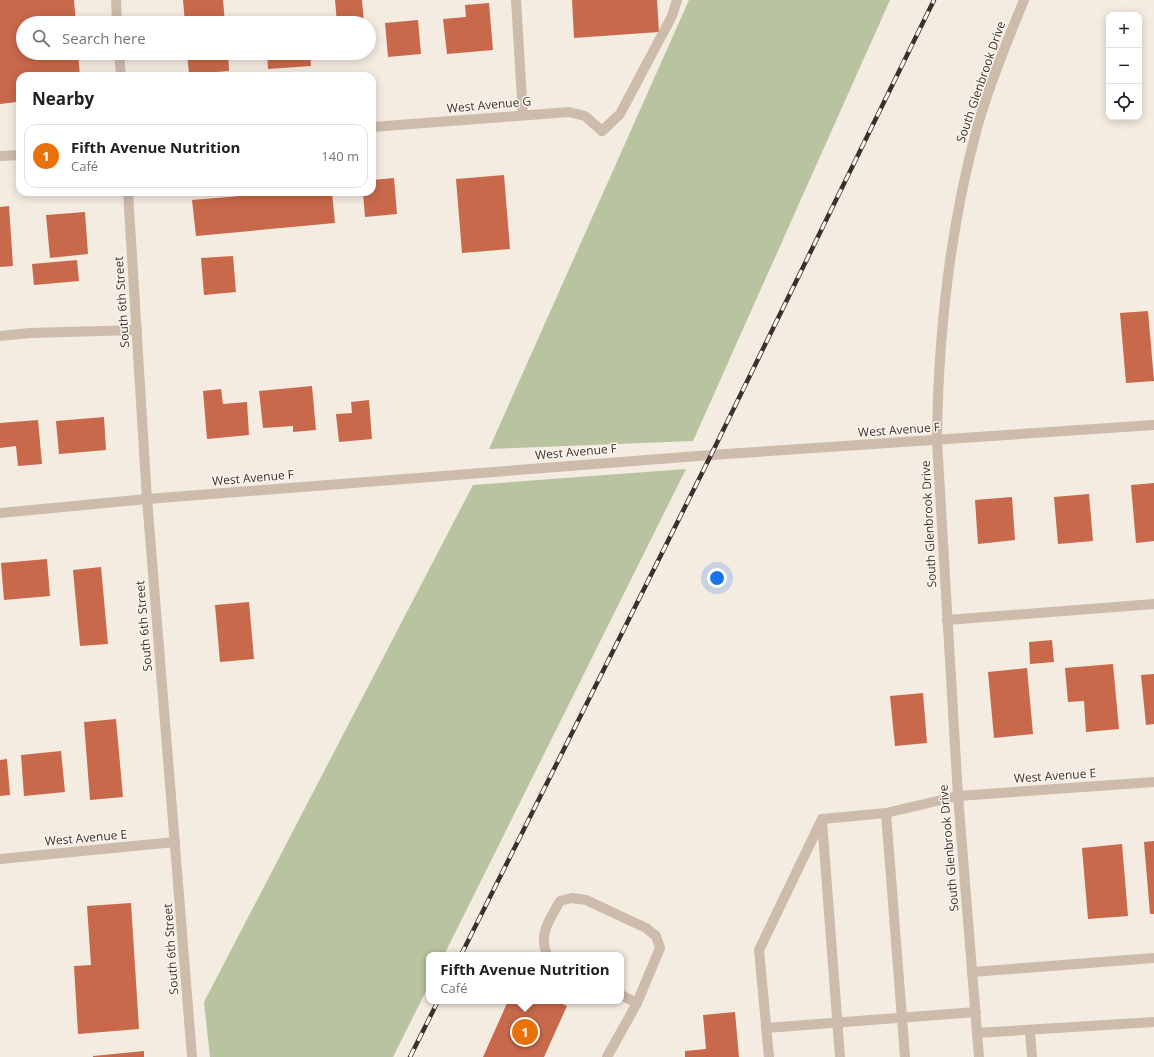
<!DOCTYPE html>
<meta charset="utf-8">
<style>
body{margin:0;font-family:"Open Sans",sans-serif;background:#f2f2f2;color:#202124}
.controls{position:absolute;right:12px;top:12px;display:grid;overflow:hidden;border-radius:8px;box-shadow:0 2px 10px #0003}
.controls button{width:36px;height:36px;display:grid;place-items:center;padding:0;border:0;border-bottom:1px solid #e0e0e0;background:#fff;color:#202124;font:20px sans-serif}
.you{position:absolute;left:717px;top:578px;width:14px;height:14px;margin:-10px;border:3px solid #fff;border-radius:50%;background:#1a73e8;box-shadow:0 0 0 6px #1a73e833}
.badge{display:grid;place-items:center;width:26px;height:26px;border-radius:50%;background:#1f5a5e;color:#fff;font-size:13px;font-weight:700}
.pin{position:absolute;translate:-50% -50%;border:2px solid #fff;box-shadow:0 1px 4px #0006}
.popup{position:absolute;left:426px;top:952px;width:198px;height:52px;box-sizing:border-box;display:grid;place-content:center;border-radius:8px;background:#fff;filter:drop-shadow(0 1px 3px #0005);font-size:13px;white-space:nowrap;color:#757577}
.popup b{font-size:15px;color:#202124}
.popup::after{content:'';position:absolute;left:50%;top:100%;margin-left:-8px;border:8px solid transparent;border-top-color:#fff}
.list{margin:0;padding:0;list-style:none}
h2{display:flex;justify-content:space-between;align-items:center;height:52px;margin:0;padding:0 16px;font-size:17px}
h2 small{font-size:13px;font-weight:400;color:#757577}
.list li{display:grid;grid-template-columns:26px 1fr auto;gap:12px;align-items:center;box-sizing:border-box;height:64px;margin:0 8px 8px;padding:0 8px;border:1px solid #e0e0e0;border-radius:12px}
.list b{display:block;font-size:15px;white-space:nowrap}
.list p{margin:0;font-size:13px;white-space:nowrap;color:#757577}
.list em{font-size:13px;font-style:normal;color:#757577}
.icon{flex:none;width:22px;height:22px;fill:none;stroke:currentColor;stroke-width:2;stroke-linecap:round;stroke-linejoin:round}
.map{position:relative;flex:none;width:1154px;height:1057px;overflow:hidden}
.search{position:absolute;background:#fff;box-shadow:0 2px 10px #0003;left:16px;top:16px;width:360px;height:44px;display:flex;align-items:center;gap:10px;box-sizing:border-box;padding:0 14px;border-radius:22px;color:#757577;font-size:15px}
.panel{position:absolute;background:#fff;box-shadow:0 2px 10px #0003;left:16px;top:72px;width:360px;height:124px;border-radius:12px}
.map>svg:first-child{display:block}
.green{fill:#b8c4a0}
.building{fill:#c8694b}
.lines{fill:none;stroke-linecap:round;stroke-linejoin:round}
.service{stroke:#cdbbac;stroke-width:10}
.minor{stroke:#cdbbac;stroke-width:10}
.tertiary{stroke:#cdbbac;stroke-width:10}
.rail-casing{stroke:#3b302b;stroke-width:4.5}
.rail{stroke:#fbf5ee;stroke-width:3;stroke-dasharray:9;stroke-linecap:butt}
.labels{text-anchor:middle;stroke-width:3;stroke-linejoin:round;paint-order:stroke}
.street-label{font-size:12px;fill:#3b302b;stroke:#fbf5ee}
</style>
<div class="map">
<svg width="1154" height="1057" viewBox="0 0 1154 1057">
<rect width="100%" height="100%" fill="#f4ebe1"/>
<g class="green">
<polygon points="689,0 890,0 693,441 489,449"/>
<polygon points="686,469 444,955 429,955 429,985 393,1057 210,1057 204,1002 473,485"/>
</g>
<g class="building">
<polygon points="0,0 74,0 76,23 23,23 23,53 78,53 80,76 20,76 20,86 16,87 17,102 0,104"/>
<polygon points="183,0 223,0 225,23 185,23"/>
<polygon points="335,0 362,0 364,23 337,23"/>
<polygon points="572,0 657,0 659,32 574,38"/>
<polygon points="489,3 493,50 447,54 443,19 466,17 465,5"/>
<polygon points="307,18 307,23 264,23 264,22"/>
<polygon points="418,20 421,54 388,57 385,23"/>
<polygon points="187,53 228,53 229,71 189,74"/>
<polygon points="267,53 310,53 311,66 268,69"/>
<polygon points="504,175 510,249 462,253 456,179"/>
<polygon points="394,178 397,214 365,217 363,192 372,192 372,180"/>
<polygon points="288,192 332,192 335,223 196,236 192,200"/>
<polygon points="9,206 13,266 0,267 0,207"/>
<polygon points="85,212 88,254 50,258 46,215"/>
<polygon points="233,256 236,292 204,295 201,258"/>
<polygon points="77,260 79,281 34,285 32,264"/>
<polygon points="1148,311 1154,381 1126,383 1120,313"/>
<polygon points="312,386 316,430 293,432 293,426 263,428 259,391"/>
<polygon points="221,389 223,404 247,402 249,435 207,439 203,391"/>
<polygon points="369,400 372,439 339,442 336,414 352,413 351,402"/>
<polygon points="104,417 106,450 59,454 56,421"/>
<polygon points="38,420 42,464 18,466 16,446 0,448 0,423"/>
<polygon points="1154,483 1154,541 1136,543 1131,485"/>
<polygon points="1089,494 1093,541 1058,544 1054,497"/>
<polygon points="1012,497 1015,540 978,544 975,500"/>
<polygon points="47,559 50,596 4,600 1,563"/>
<polygon points="101,567 108,644 80,646 73,570"/>
<polygon points="249,602 254,659 220,662 215,605"/>
<polygon points="1052,640 1054,662 1030,664 1029,642"/>
<polygon points="1113,664 1119,729 1086,732 1084,701 1068,702 1065,668"/>
<polygon points="1027,668 1033,734 994,738 988,672"/>
<polygon points="1154,674 1154,724 1146,725 1141,675"/>
<polygon points="923,693 927,743 895,746 890,696"/>
<polygon points="116,719 123,797 90,800 84,722"/>
<polygon points="61,751 65,792 24,796 21,755"/>
<polygon points="7,759 10,795 0,796 0,760"/>
<polygon points="1154,841 1154,914 1150,914 1144,842"/>
<polygon points="1122,844 1128,916 1088,919 1082,848"/>
<polygon points="131,903 139,1029 78,1034 74,966 91,965 87,906"/>
<polygon points="508,1001 516,1001 525,1005 527,1001 556,1001 567,1006 544,1057 483,1057"/>
<polygon points="735,1012 739,1057 685,1057 685,1051 706,1049 703,1015"/>
<polygon points="144,1051 144,1057 93,1057 93,1056"/>
</g>
<g class="lines">
<g class="service">
<polyline points="602,131 620,114 672,16 677,0"/>
<polyline points="0,336 30,333 137,330"/>
<polyline points="947,620 1154,604"/>
<polyline points="886,813 905,1057"/>
<polyline points="822,819 886,813 958,796"/>
<polyline points="822,820 840,1057"/>
<path d="M547 955C538 933 550 920 560 901L572 898 586 900 646 928 656 936 660 948 637 1003 607 1057"/>
<polyline points="972,972 1154,958"/>
<polyline points="621,995 637,1003"/>
<polyline points="766,1028 976,1012"/>
<polyline points="1030,1031 1032,1057"/>
<polyline points="977,1033 1154,1022"/>
<polyline points="769,1057 759,950 822,819"/>
</g>
<g class="minor">
<polyline points="116,0 117,23"/>
<polyline points="516,0 523,115"/>
<polyline points="119,53 121,76"/>
<polyline points="372,127 569,112 585,116 602,131"/>
<polyline points="0,156 20,155"/>
<polyline points="128,192 147,499 192,1057"/>
<polyline points="0,513 147,499 711,455 1154,425"/>
<polyline points="958,796 1154,782"/>
<polyline points="0,859 175,842"/>
</g>
<path class="tertiary" d="M979 1057 958 796 937 441C938 338 950 228 977 128 989 85 1007 41 1024 0"/>
<g class="rail-casing">
<g id="rail">
<polyline points="461,955 711,455 934,0"/>
<polyline points="410,1057 438,1001"/>
</g>
</g>
<use href="#rail" class="rail"/>
</g>
<g class="labels">
<g class="street-label">
<text transform="translate(981 82) rotate(-71)" y="4">South Glenbrook Drive</text>
<text transform="translate(489 105) rotate(-5)" y="4">West Avenue G</text>
<text transform="translate(122 302) rotate(-94)" y="4">South 6th Street</text>
<text transform="translate(899 430) rotate(-4)" y="4">West Avenue F</text>
<text transform="translate(576 452) rotate(-5)" y="4">West Avenue F</text>
<text transform="translate(253 478) rotate(-5)" y="4">West Avenue F</text>
<text transform="translate(929 524) rotate(-93)" y="4">South Glenbrook Drive</text>
<text transform="translate(144 626) rotate(-95)" y="4">South 6th Street</text>
<text transform="translate(1055 776) rotate(-4)" y="4">West Avenue E</text>
<text transform="translate(86 838) rotate(-5)" y="4">West Avenue E</text>
<text transform="translate(949 848) rotate(-95)" y="4">South Glenbrook Drive</text>
<text transform="translate(171 949) rotate(-94)" y="4">South 6th Street</text>
</g>
</g>
</svg>
<div class="controls">
<button>+</button>
<button>−</button>
<button><svg class="icon" aria-label="locate" viewBox="0 0 24 24"><circle cx="12" cy="12" r="6"/><path d="M12 2v4M12 18v4M2 12h4M18 12h4"/></svg></button>
</div>
<div class="you"></div>
<div class="pin badge" style="left:525px;top:1032px;background:#e8710a">1</div>
<div class="popup"><b>Fifth Avenue Nutrition</b>Café</div>
<div class="search"><svg class="icon" aria-label="search" viewBox="0 0 24 24"><circle cx="10" cy="10" r="6"/><path d="M15 15l6 6"/></svg>Search here</div>
<section class="panel">
<h2>Nearby<small></small></h2>
<ul class="list">
<li><span class="badge" style="background:#e8710a">1</span><div><b>Fifth Avenue Nutrition</b><p>Café</p></div><em>140 m</em></li>
</ul>
</section>
</div>
